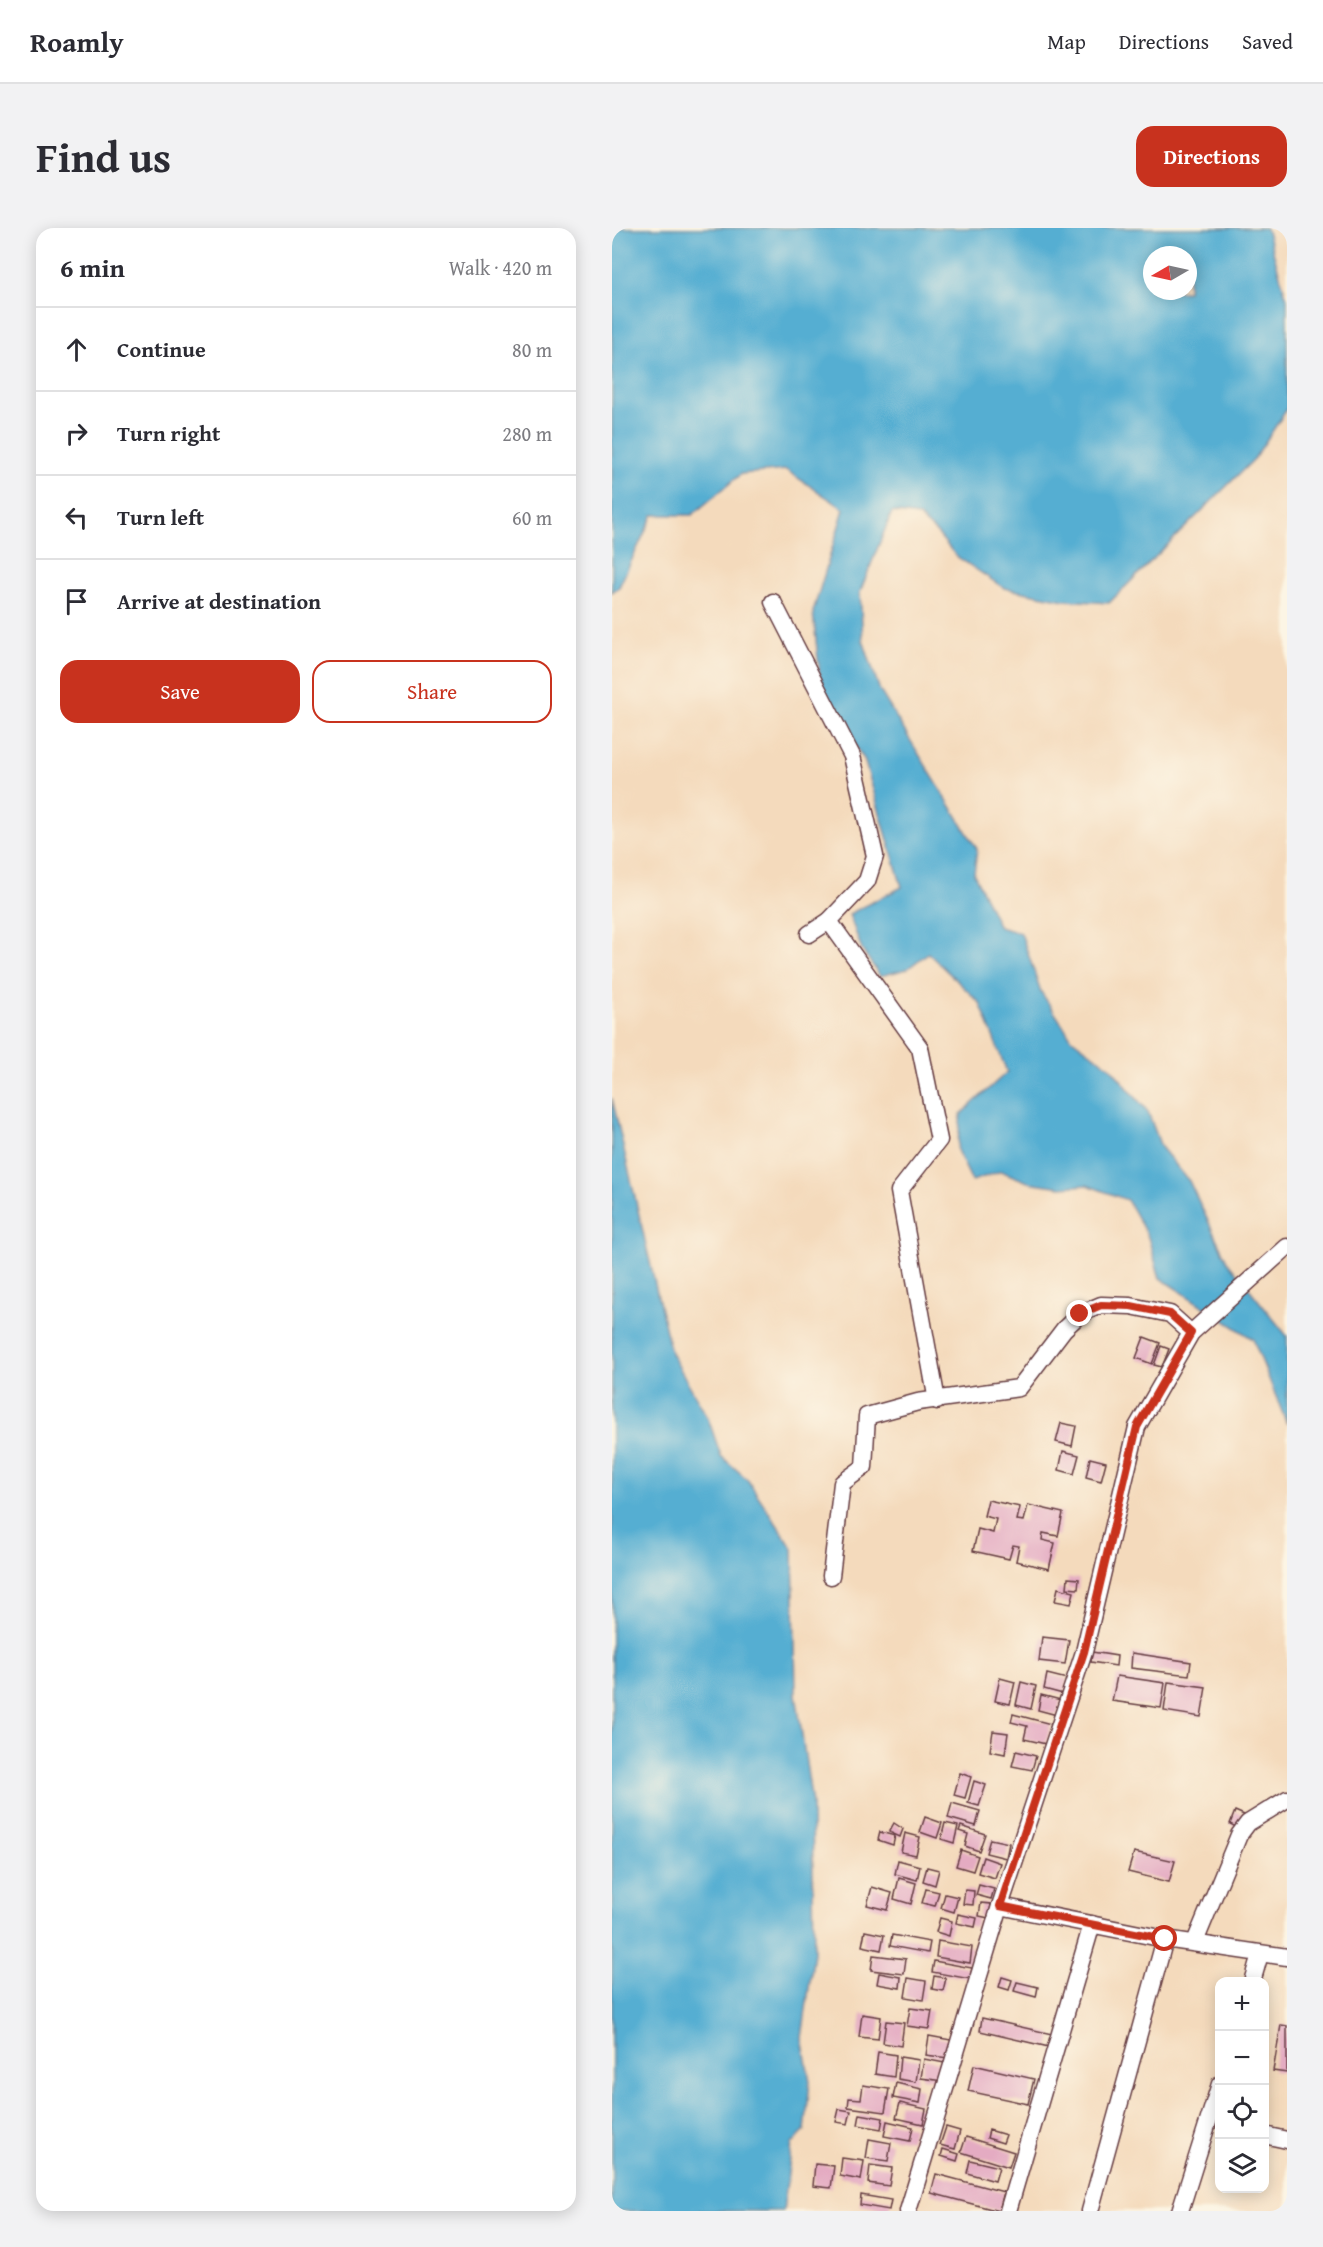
<!DOCTYPE html>
<meta charset="utf-8">
<style>
body{margin:0;font-family:"Gentium Book Plus",serif;background:#f2f2f3;color:#2b2b33}
.controls{position:absolute;right:18px;bottom:18px;display:grid;overflow:hidden;border-radius:12px;box-shadow:0 3px 15px #0003}
.controls button{width:54px;height:54px;display:grid;place-items:center;padding:0;border:0;border-bottom:2px solid #e1e1e2;background:#fff;color:#2b2b33;font:30px sans-serif}
.compass{position:absolute;left:531px;top:18px;width:54px;height:54px;border-radius:50%;background:#fff;box-shadow:0 3px 15px #0003;rotate:261deg}
.stop{position:absolute;width:18px;height:18px;margin:-14px;border:4px solid #c8321e;border-radius:50%;background:#fff}
.stop.end{background:#c8321e;border-color:#fff;box-shadow:0 2px 6px #0008}
.list{margin:0;padding:0;list-style:none}
h2{display:flex;justify-content:space-between;align-items:center;height:78px;margin:0;padding:0 24px;font-size:26px}
h2 small{font-size:20px;font-weight:400;color:#7c7c81}
.list li{display:grid;grid-template-columns:39px 1fr auto;gap:18px;align-items:center;box-sizing:border-box;height:84px;padding:0 24px;border-top:2px solid #e1e1e2}
.list b{display:block;font-size:22px;white-space:nowrap}
.list em{font-size:20px;font-style:normal;color:#7c7c81}
.actions{display:flex;gap:12px;padding:18px 24px}
.actions a{flex:1;padding:14px 0;border:2px solid #c8321e;border-radius:18px;text-align:center;font-size:21px;color:#c8321e}
.actions .main{background:#c8321e;color:#fff}
.icon{flex:none;width:33px;height:33px;fill:none;stroke:currentColor;stroke-width:2;stroke-linecap:round;stroke-linejoin:round}
.map{position:relative;flex:none;width:675px;height:1983px;overflow:hidden;border-radius:18px}
header{display:flex;align-items:center;gap:36px;box-sizing:border-box;height:84px;padding:0 30px;background:#fff;border-bottom:2px solid #e1e1e2}
header strong{font-size:28px}
nav{display:flex;gap:33px;margin-inline-start:auto;font-size:21px}
.intro{display:flex;align-items:center;justify-content:space-between;box-sizing:border-box;height:144px;padding:0 36px}
h1{margin:0;font-size:42px}
.button{padding:15px 27px;border-radius:18px;background:#c8321e;color:#fff;font-size:21px;font-weight:700}
main{display:flex;gap:36px;padding:0 36px}
aside{flex:1;background:#fff;border-radius:18px;box-shadow:0 3px 15px #0003}
.map>svg:first-child{display:block}
.water{fill:#54aed2;stroke:#4f667e;stroke-width:1.5;fill-rule:evenodd}
.building{fill:#e4abc2}
.lines{fill:none;stroke-linecap:round;stroke-linejoin:round}
.minor-casing{stroke:#643b41;stroke-width:19}
.minor{stroke:#fff;stroke-width:16}
.route{stroke:#c8321e;stroke-width:8}
</style>
<header>
<strong>Roamly</strong>
<nav><a>Map</a><a>Directions</a><a>Saved</a></nav>
</header>
<div class="intro"><h1>Find us</h1><a class="button">Directions</a></div>
<main>
<aside>
<h2>6 min<small>Walk · 420 m</small></h2>
<ul class="list">
<li><svg class="icon" aria-label="ahead" viewBox="0 0 24 24"><path d="M12 20V5M6 11l6-6 6 6"/></svg><div><b>Continue</b></div><em>80 m</em></li>
<li><svg class="icon" aria-label="right" viewBox="0 0 24 24"><path d="M7 20v-9h11M14 6l5 5-5 5"/></svg><div><b>Turn right</b></div><em>280 m</em></li>
<li><svg class="icon" aria-label="left" viewBox="0 0 24 24"><path d="M17 20v-9H6M10 6l-5 5 5 5"/></svg><div><b>Turn left</b></div><em>60 m</em></li>
<li><svg class="icon" aria-label="arrive" viewBox="0 0 24 24"><path d="M6 21V4h12l-3 4 3 4H6"/></svg><div><b>Arrive at destination</b></div></li>
</ul>
<div class="actions"><a class="main">Save</a><a>Share</a></div>
</aside>
<div class="map">
<svg width="675" height="1983" viewBox="0 0 675 1983">
<rect width="100%" height="100%" fill="#fcf5e5"/>
<filter id="ink" filterUnits="userSpaceOnUse"><feTurbulence type="fractalNoise" baseFrequency=".0167" numOctaves="2"/><feDisplacementMap in="SourceGraphic" scale="12" xChannelSelector="R" yChannelSelector="G"/><feConvolveMatrix kernelMatrix="1 2 1 2 8 2 1 2 1" color-interpolation-filters="sRGB"/></filter>
<filter id="wash" filterUnits="userSpaceOnUse"><feTurbulence type="fractalNoise" baseFrequency=".008" numOctaves="4" result="noise"/><feDisplacementMap in="SourceGraphic" scale="24" xChannelSelector="R" yChannelSelector="G"/><feGaussianBlur stdDeviation="1.35" result="paint"/><feColorMatrix in="noise" values="0 0 0 0 0 0 0 0 0 0 0 0 0 0 0 0 0 1.4 0 .05"/><feComposite in="paint" operator="in"/></filter>
<g filter="url(#wash)">
<rect width="100%" height="100%" fill="#f4dabc"/>
<g class="water">
<path d="M0 0H654L675 71V181L642 231 497 375 452 372 392 360 344 328 326 306 306 288 280 284 248 364 251 412 268 463 365 621 362 646 387 699 409 705 429 764 460 811 498 839 536 884 549 919 577 953 615 1033 675 1108V1196L641 1111 548 1050 536 1009 515 972 475 957 449 959 416 954 389 943 360 953 345 922 349 886 395 844 368 775 316 725 295 741 268 748 250 722 237 686 290 659 252 531 210 469 201 384 232 281 174 242 129 246 80 287H41L7 359 0 364ZM540 27H576V63H540Z"/>
<polygon points="0,870 59,1125 96,1190 109,1228 135,1251 181,1321 184,1466 200,1576 202,1724 190,1810 198,1853 193,1903 180,1916 171,1983 0,1983"/>
</g>
<g id="blocks">
<g class="building">
<polygon points="532,1109 548,1115 540,1136 524,1130"/>
<polygon points="549,1118 557,1121 550,1139 542,1137"/>
<polygon points="449,1195 464,1198 460,1218 444,1214"/>
<polygon points="451,1223 467,1227 462,1246 447,1242"/>
<polygon points="478,1230 494,1234 489,1253 474,1249"/>
<polygon points="376,1272 408,1279 405,1292 412,1293 416,1277 451,1285 446,1308 431,1305 430,1312 443,1315 437,1341 404,1333 407,1318 401,1317 397,1331 361,1323 366,1301 381,1305 384,1291 372,1288"/>
<polygon points="456,1350 467,1351 466,1361 455,1360"/>
<polygon points="446,1360 462,1364 459,1376 443,1373"/>
<polygon points="430,1409 457,1412 453,1436 427,1433"/>
<polygon points="480,1424 505,1428 504,1438 479,1434"/>
<polygon points="520,1425 579,1434 577,1447 519,1440"/>
<polygon points="435,1446 455,1451 451,1466 432,1461"/>
<polygon points="505,1448 553,1455 549,1480 500,1473"/>
<polygon points="388,1450 403,1454 398,1476 383,1473"/>
<polygon points="409,1454 424,1458 419,1481 404,1477"/>
<polygon points="556,1454 594,1459 589,1489 552,1483"/>
<polygon points="429,1467 449,1472 445,1487 426,1482"/>
<polygon points="401,1486 439,1496 434,1516 412,1511 415,1498 399,1494"/>
<polygon points="381,1503 396,1505 393,1526 378,1523"/>
<polygon points="404,1523 424,1528 420,1542 400,1538"/>
<polygon points="348,1545 359,1549 353,1570 342,1567"/>
<polygon points="362,1553 374,1557 367,1578 356,1575"/>
<polygon points="340,1575 368,1583 364,1598 336,1590"/>
<polygon points="623,1583 632,1587 626,1600 618,1596"/>
<polygon points="313,1589 330,1595 325,1610 308,1604"/>
<polygon points="282,1595 291,1601 288,1609 277,1604"/>
<polygon points="333,1595 346,1598 342,1615 329,1611"/>
<polygon points="349,1598 373,1606 367,1623 353,1618 356,1606 347,1603"/>
<polygon points="268,1604 283,1608 281,1617 266,1612"/>
<polygon points="293,1605 308,1609 304,1627 289,1624"/>
<polygon points="378,1611 397,1615 394,1630 374,1625"/>
<polygon points="349,1622 366,1628 361,1643 344,1638"/>
<polygon points="522,1624 563,1633 557,1654 516,1644"/>
<polygon points="371,1629 388,1635 383,1650 366,1645"/>
<polygon points="286,1632 308,1638 305,1652 283,1646"/>
<polygon points="315,1639 327,1642 323,1657 311,1653"/>
<polygon points="287,1650 304,1655 299,1676 282,1671"/>
<polygon points="367,1657 382,1661 379,1671 364,1667"/>
<polygon points="260,1659 280,1665 275,1682 255,1677"/>
<polygon points="314,1661 327,1664 323,1678 310,1675"/>
<polygon points="353,1662 362,1663 361,1677 351,1676"/>
<polygon points="333,1666 346,1669 342,1684 329,1680"/>
<polygon points="369,1675 379,1676 377,1690 367,1688"/>
<polygon points="346,1686 365,1690 363,1699 344,1695"/>
<polygon points="328,1690 340,1693 337,1708 324,1704"/>
<polygon points="253,1703 272,1707 269,1722 250,1718"/>
<polygon points="280,1707 318,1714 316,1725 278,1718"/>
<polygon points="326,1713 360,1719 358,1735 324,1729"/>
<polygon points="261,1727 294,1731 292,1746 259,1742"/>
<polygon points="322,1733 360,1740 358,1751 320,1744"/>
<polygon points="267,1745 289,1749 288,1760 265,1756"/>
<polygon points="322,1748 334,1750 331,1763 320,1761"/>
<polygon points="390,1749 400,1752 397,1762 387,1759"/>
<polygon points="296,1750 314,1753 311,1772 293,1769"/>
<polygon points="405,1754 426,1759 424,1769 402,1763"/>
<polygon points="298,1780 320,1783 317,1801 295,1798"/>
<polygon points="250,1786 269,1789 266,1811 247,1809"/>
<polygon points="370,1790 440,1806 437,1819 368,1803"/>
<polygon points="274,1793 292,1795 289,1818 271,1815"/>
<polygon points="669,1797 675,1798 675,1845 661,1843"/>
<polygon points="317,1808 339,1812 336,1830 314,1827"/>
<polygon points="266,1824 284,1827 282,1849 263,1846"/>
<polygon points="288,1829 307,1832 304,1854 286,1851"/>
<polygon points="312,1831 333,1835 331,1853 309,1850"/>
<polygon points="362,1837 422,1851 416,1876 356,1863"/>
<polygon points="284,1855 310,1861 308,1875 281,1870"/>
<polygon points="251,1857 277,1861 273,1884 236,1879 237,1870 249,1871"/>
<polygon points="288,1875 314,1881 311,1896 284,1890"/>
<polygon points="227,1881 239,1883 236,1896 224,1894"/>
<polygon points="248,1886 271,1890 269,1901 246,1897"/>
<polygon points="275,1893 301,1899 298,1913 272,1908"/>
<polygon points="334,1899 348,1903 343,1921 328,1917"/>
<polygon points="377,1902 394,1907 391,1915 375,1910"/>
<polygon points="354,1909 402,1924 397,1939 349,1924"/>
<polygon points="257,1911 279,1915 276,1933 254,1930"/>
<polygon points="331,1921 347,1926 345,1933 329,1928"/>
<polygon points="230,1930 252,1933 249,1952 228,1948"/>
<polygon points="358,1932 387,1939 383,1953 355,1945"/>
<polygon points="203,1936 222,1938 219,1960 201,1958"/>
<polygon points="258,1937 280,1940 277,1958 256,1955"/>
<polygon points="324,1946 392,1964 387,1983 319,1965"/>
<polygon points="249,1967 279,1972 277,1982 248,1977"/>
</g>
</g>
</g>
<g filter="url(#ink)">
<use href="#blocks" fill-opacity="0" stroke="#643b41" stroke-width="1.5"/>
<g class="lines">
<g class="minor-casing">
<g id="minor">
<polyline points="161,374 240,528 263,628 255,653 217,693 308,820 327,912 287,963 325,1173"/>
<polyline points="197,706 217,693"/>
<polyline points="219,1348 230,1255 252,1239 255,1188 306,1174 407,1160 452,1101 468,1086 489,1077 519,1078 558,1086 579,1105"/>
<polyline points="388,1678 553,1711 675,1729"/>
<polyline points="583,1714 627,1607 636,1595 675,1571"/>
<polyline points="640,1754 648,1726"/>
<polyline points="652,1907 675,1912"/>
<polyline points="296,1983 388,1678 472,1424 525,1199 579,1105 675,1019"/>
<polyline points="396,1983 480,1696"/>
<polyline points="478,1983 553,1711"/>
<polyline points="568,1983 608,1856"/>
</g>
</g>
<use href="#minor" class="minor"/>
</g>
</g>
<g class="lines" filter="url(#ink)">
<polyline class="route" points="468,1086 489,1077 519,1078 558,1086 579,1105 525,1199 472,1424 388,1678 553,1711"/>
</g>
</svg>
<div class="controls">
<button>+</button>
<button>−</button>
<button><svg class="icon" aria-label="locate" viewBox="0 0 24 24"><circle cx="12" cy="12" r="6"/><path d="M12 2v4M12 18v4M2 12h4M18 12h4"/></svg></button>
<button><svg class="icon" aria-label="layers" viewBox="0 0 24 24"><path d="M12 4l9 5-9 5-9-5zM3 14l9 5 9-5"/></svg></button>
</div>
<svg class="compass" viewBox="-18 -18 36 36"><path d="M0-13l5 13h-10z" fill="#e53935"/><path d="M0 13l5-13h-10z" fill="#7c7c81"/></svg>
<div class="stop" style="left:553px;top:1711px"></div>
<div class="stop end" style="left:468px;top:1086px"></div>
</div>
</main>
